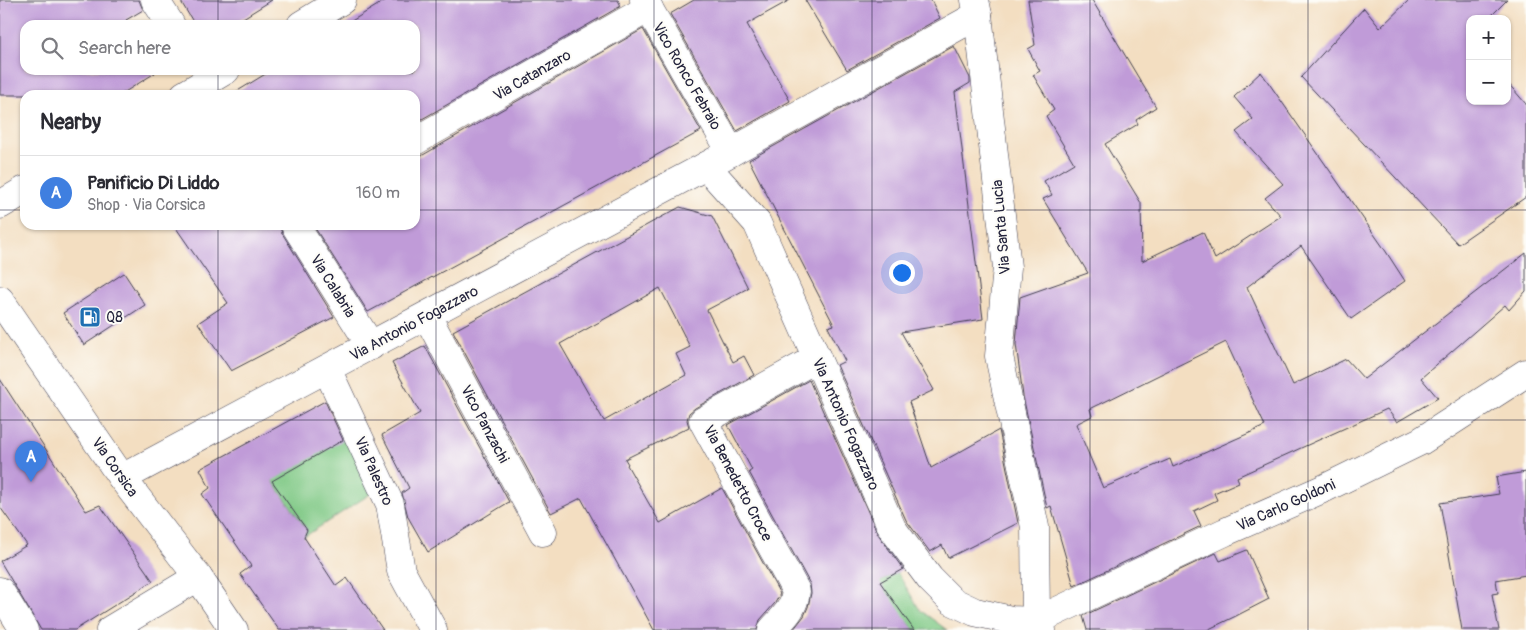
<!DOCTYPE html>
<meta charset="utf-8">
<style>
body{margin:0;font-family:Pangolin,sans-serif;background:#f7f7f7;color:#2b2b33}
.controls{position:absolute;right:15px;top:15px;display:grid;overflow:hidden;border-radius:10px;box-shadow:0 1px 4px #0004}
.controls button{width:45px;height:45px;display:grid;place-items:center;padding:0;border:0;border-bottom:1px solid #e1e1e2;background:#fff;color:#2b2b33;font:25px sans-serif}
.you{position:absolute;left:901px;top:272px;width:18px;height:18px;margin:-12px;border:4px solid #fff;border-radius:50%;background:#1a73e8;box-shadow:0 0 0 8px #1a73e833}
.badge{display:grid;place-items:center;width:32px;height:32px;border-radius:50%;background:#1f6fb2;color:#fff;font-size:16px;font-weight:700}
.pin{position:absolute;translate:-50% -41px;filter:drop-shadow(0 1px 2px #0008)}
.pin::after{content:'';position:absolute;top:26px;width:18px;height:15px;background:inherit;clip-path:polygon(0 0,100% 0,50% 100%)}
.list{margin:0;padding:0;list-style:none}
h2{display:flex;justify-content:space-between;align-items:center;height:65px;margin:0;padding:0 20px;font-size:21px}
h2 small{font-size:16px;font-weight:400;color:#7c7c81}
.list li{display:grid;grid-template-columns:32px 1fr auto;gap:15px;align-items:center;box-sizing:border-box;height:75px;padding:0 20px;border-top:1px solid #e1e1e2}
.list b{display:block;font-size:19px;white-space:nowrap}
.list p{margin:0;font-size:16px;white-space:nowrap;color:#7c7c81}
.list em{font-size:16px;font-style:normal;color:#7c7c81}
.icon{flex:none;width:28px;height:28px;fill:none;stroke:currentColor;stroke-width:2;stroke-linecap:round;stroke-linejoin:round}
.map{position:relative;flex:none;width:1526px;height:630px;overflow:hidden}
.search{position:absolute;background:#fff;box-shadow:0 1px 4px #0004;left:20px;top:20px;width:400px;height:55px;display:flex;align-items:center;gap:12px;box-sizing:border-box;padding:0 18px;border-radius:15px;color:#7c7c81;font-size:19px}
.panel{position:absolute;background:#fff;box-shadow:0 1px 4px #0004;left:20px;top:90px;width:400px;height:140px;border-radius:15px}
.map>svg:first-child{display:block}
.green{fill:#80c986;stroke:#517660}
.building{fill:#c09bd8;fill-rule:evenodd}
.lines{fill:none;stroke-linecap:round;stroke-linejoin:round}
.minor-casing{stroke:#413e4f;stroke-width:29}
.tertiary-casing{stroke:#413e4f;stroke-width:29}
.minor{stroke:#fff;stroke-width:28}
.tertiary{stroke:#fff;stroke-width:28}
.grid{fill:none;stroke:#22223b;stroke-width:1;stroke-opacity:0.55}
.labels{text-anchor:middle;stroke-width:4;stroke-linejoin:round;paint-order:stroke}
.street-label{font-size:15px;fill:#22223b;stroke:#fdfcf7}
.poi-label{font-size:15px;fill:#22223b;stroke:#fdfcf7;text-anchor:start}
</style>
<div class="map">
<svg width="1526" height="630" viewBox="0 0 1526 630">
<rect width="100%" height="100%" fill="#fdfcf7"/>
<filter id="ink" filterUnits="userSpaceOnUse"><feTurbulence type="fractalNoise" baseFrequency=".02" numOctaves="2"/><feDisplacementMap in="SourceGraphic" scale="10" xChannelSelector="R" yChannelSelector="G"/><feConvolveMatrix kernelMatrix="1 2 1 2 8 2 1 2 1" color-interpolation-filters="sRGB"/></filter>
<filter id="wash" filterUnits="userSpaceOnUse"><feTurbulence type="fractalNoise" baseFrequency=".0096" numOctaves="4" result="noise"/><feDisplacementMap in="SourceGraphic" scale="20" xChannelSelector="R" yChannelSelector="G"/><feGaussianBlur stdDeviation="1.12" result="paint"/><feColorMatrix in="noise" values="0 0 0 0 0 0 0 0 0 0 0 0 0 0 0 0 0 1.4 0 .05"/><feComposite in="paint" operator="in"/></filter>
<g filter="url(#wash)">
<rect width="100%" height="100%" fill="#f3dec1"/>
<g class="green">
<polygon points="348,436 375,491 304,537 307,530 272,480"/>
<polygon points="897,572 920,610 947,630 914,630 908,622 897,630 864,592"/>
</g>
<g id="blocks">
<g class="building">
<polygon points="0,0 139,0 143,10 126,20 128,25 25,25 25,70 153,70 155,73 120,95 0,95"/>
<polygon points="180,0 272,0 232,25 195,25"/>
<polygon points="386,0 618,0 621,6 415,123 415,95 231,95 272,70 415,70 415,25 345,25"/>
<polygon points="694,0 790,0 747,24 790,101 737,131 670,14"/>
<polygon points="805,0 931,0 940,18 847,70"/>
<path d="M1028 0H1092L1156 107 1136 120 1138 124 1105 144 1141 203 1142 261 1203 232 1215 259 1281 216 1265 198 1283 184 1236 132 1253 119 1234 97 1261 72 1383 247 1405 281 1351 319 1301 246 1247 287 1293 385 1346 359 1364 379 1526 253V291L1509 310 1505 305 1421 378 1438 398 1397 422 1387 409 1237 477 1239 482 1214 493 1217 500 1194 511 1201 526 1074 586 1051 506 1047 508 1023 396 1016 344 1020 297 1088 273 1043 199 1052 195 1044 181 1074 163 1046 116 1054 110 1033 75 1040 71 1028 49 1035 45ZM1226 342 1265 426 1173 467 1170 459 1103 488 1076 424 1092 416 1090 409Z"/>
<polygon points="1409,0 1507,0 1488,19 1470,19 1468,37 1470,39 1470,101 1507,101 1507,82 1526,104 1526,197 1458,244 1301,77 1364,8 1380,28"/>
<polygon points="643,29 701,131 368,312 313,225 415,225 415,157 423,155"/>
<polygon points="954,46 970,78 970,83 955,92 983,319 901,332 934,390 909,402 931,468 999,430 1018,523 948,558 942,545 930,552 906,520 837,365 845,361 828,327 834,325 749,160"/>
<path d="M680 207 712 216 748 288 707 310 733 362 744 356 754 375 695 408 689 413 687 420 689 427 625 459 628 464 627 465 660 523 722 488 780 594 775 603 760 620 757 630H654L581 498 551 513 453 331ZM660 288 690 347 676 354 686 375 604 421 560 344Z"/>
<polygon points="174,225 279,225 282,233 334,317 231,371 198,323 228,303"/>
<polygon points="124,273 145,305 84,345 63,313"/>
<polygon points="425,346 509,502 428,552 408,517 402,493 409,488 382,435 420,413 392,363"/>
<polygon points="0,379 86,511 100,505 153,581 75,630 41,630 0,561 27,545 0,507"/>
<polygon points="809,380 878,534 903,569 880,582 914,630 793,630 804,616 808,607 811,593 810,584 749,472 752,470 728,425"/>
<polygon points="325,401 343,440 272,481 307,530 304,537 336,586 347,578 383,630 279,630 240,574 251,566 202,494 210,488 200,469"/>
<polygon points="1526,472 1526,575 1496,580 1498,593 1492,594 1499,630 1462,630 1440,503 1499,494 1496,477"/>
<polygon points="1247,550 1269,599 1236,616 1207,630 1087,630 1083,616 1216,553 1220,561"/>
</g>
</g>
</g>
<g filter="url(#ink)">
<use href="#blocks" fill-opacity="0" stroke="#413e4f" stroke-width="1"/>
<g class="lines">
<g class="minor-casing">
<g id="minor">
<polyline points="155,0 171,25"/>
<polyline points="644,0 731,152"/>
<polyline points="975,0 978,15 1007,267 999,356 1035,527 1036,621 1042,630"/>
<polyline points="301,25 342,0"/>
<polyline points="184,95 226,70"/>
<polyline points="415,141 649,8"/>
<polyline points="0,205 25,190"/>
<polyline points="295,225 371,346"/>
<polyline points="427,316 543,532"/>
<polyline points="327,369 390,504 401,571 433,630"/>
<polyline points="0,591 24,630"/>
<path d="M772 630C783 618 795 608 796 591L703 421 817 358"/>
</g>
</g>
<g class="tertiary-casing">
<g id="tertiary">
<polyline points="706,166 757,223 892,528 930,579 952,601 975,612 1011,620 1036,621 1225,532 1325,488 1421,441 1526,373"/>
<polyline points="0,300 122,478 198,577 234,630"/>
<polyline points="122,478 706,166 978,15"/>
<polyline points="110,630 198,577"/>
</g>
</g>
<use href="#minor" class="minor"/>
<use href="#tertiary" class="tertiary"/>
</g>
</g>
<path class="grid" d="M218 0V25M436 0V630M654 0V630M872 0V630M1090 0V630M1308 0V630M218 70V95M0 210H25M415 210H1526M218 225V630M0 420H1526"/>
<defs>
<g id="fuel-square" transform="scale(1.125)"><rect x="-9" y="-9" width="18" height="18" rx="4" fill="#1f6fb2" stroke="#fdfcf7"/><path d="M-5.5-6h7V0h2V4h1.3V-2.5L3-4.5l.8-.8L6-3V5H2.5V1h-1V6h-7ZM-4.2-4.7v3.2H.2V-4.7Z" fill="#fff"/></g>
</defs>
<g fill-rule="evenodd">
<use href="#fuel-square" x="90" y="317"/>
</g>
<g class="labels">
<g class="street-label">
<text transform="translate(532 75) rotate(-30)" y="5">Via Catanzaro</text>
<text transform="translate(687 76) rotate(60)" y="5">Vico Ronco Febraio</text>
<text transform="translate(1001 227) rotate(-95)" y="5">Via Santa Lucia</text>
<text transform="translate(333 286) rotate(58)" y="5">Via Calabria</text>
<text transform="translate(414 323) rotate(-28)" y="5">Via Antonio Fogazzaro</text>
<text transform="translate(485 424) rotate(62)" y="5">Vico Panzachi</text>
<text transform="translate(846 424) rotate(66)" y="5">Via Antonio Fogazzaro</text>
<text transform="translate(115 467) rotate(55)" y="5">Via Corsica</text>
<text transform="translate(374 471) rotate(66)" y="5">Via Palestro</text>
<text transform="translate(738 483) rotate(62)" y="5">Via Benedetto Croce</text>
<text transform="translate(1286 505) rotate(-24)" y="5">Via Carlo Goldoni</text>
</g>
<g class="poi-label">
<text x="106" y="322">Q8</text>
</g>
</g>
</svg>
<div class="controls">
<button>+</button>
<button>−</button>
</div>
<div class="you"></div>
<div class="pin badge" style="left:31px;top:482px;background:#3f7fe0">A</div>
<div class="search"><svg class="icon" aria-label="search" viewBox="0 0 24 24"><circle cx="10" cy="10" r="6"/><path d="M15 15l6 6"/></svg>Search here</div>
<section class="panel">
<h2>Nearby<small></small></h2>
<ul class="list">
<li><span class="badge" style="background:#3f7fe0">A</span><div><b>Panificio Di Liddo</b><p>Shop · Via Corsica</p></div><em>160 m</em></li>
</ul>
</section>
</div>
